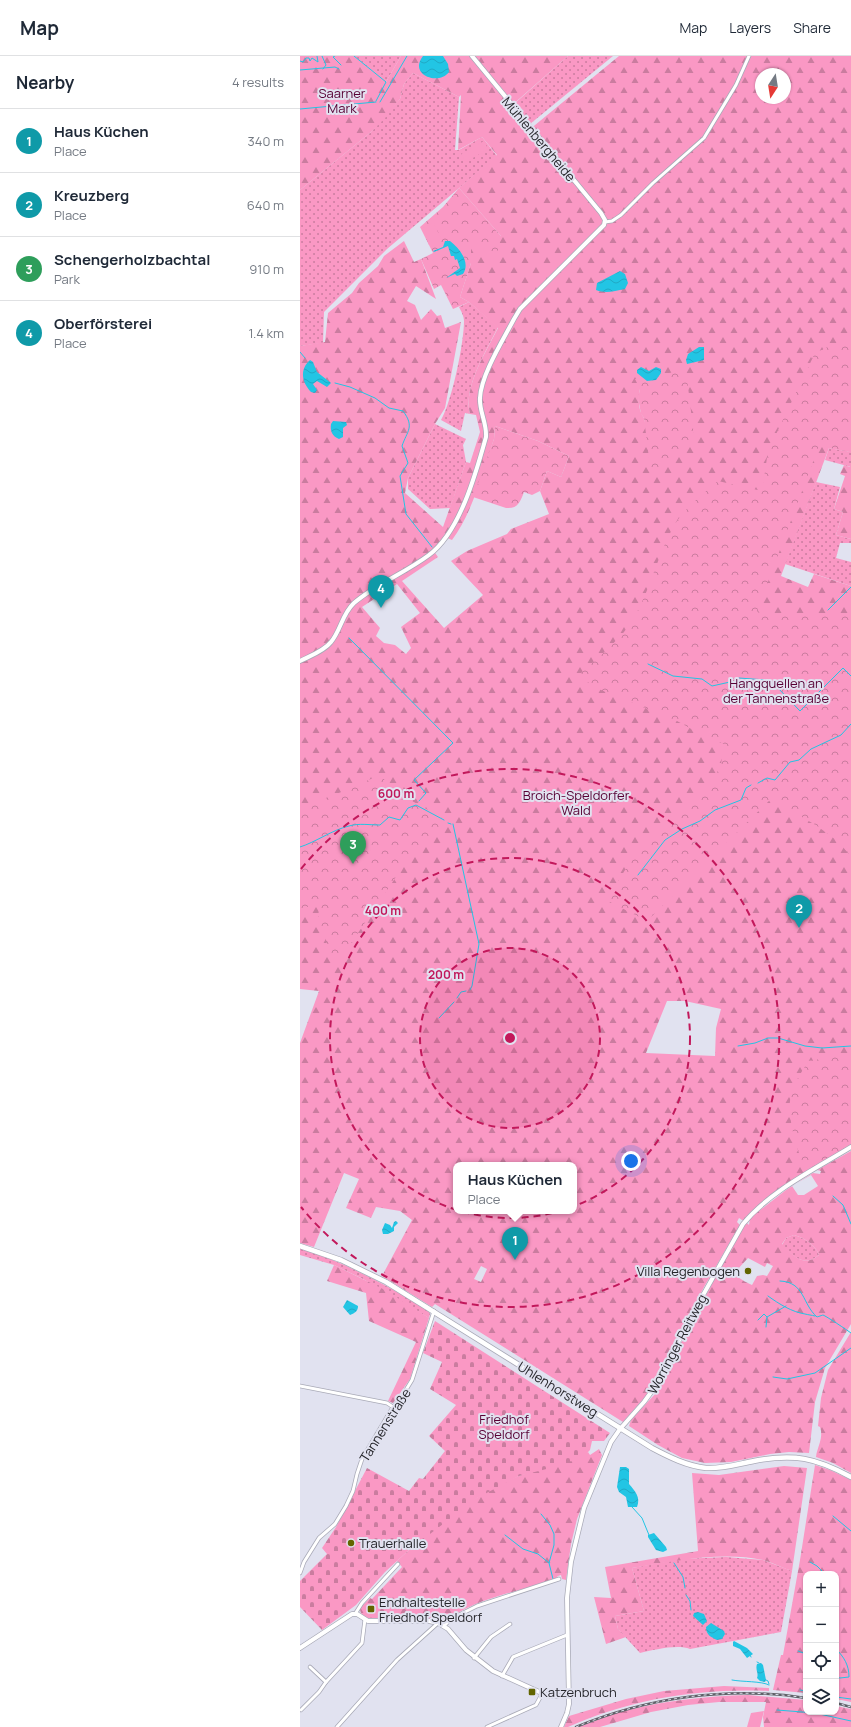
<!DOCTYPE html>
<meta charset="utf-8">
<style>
body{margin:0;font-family:Manrope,sans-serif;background:#f6f6f7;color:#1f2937}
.controls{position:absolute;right:12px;bottom:12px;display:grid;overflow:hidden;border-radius:8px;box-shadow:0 1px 3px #0004}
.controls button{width:36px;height:36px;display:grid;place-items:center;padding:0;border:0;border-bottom:1px solid #e0e1e3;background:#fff;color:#1f2937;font:20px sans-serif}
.compass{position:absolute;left:455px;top:12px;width:36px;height:36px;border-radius:50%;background:#fff;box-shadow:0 1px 3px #0004;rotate:192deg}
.you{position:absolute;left:331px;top:1105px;width:14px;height:14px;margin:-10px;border:3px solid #fff;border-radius:50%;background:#1a73e8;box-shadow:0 0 0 6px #1a73e833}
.badge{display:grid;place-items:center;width:26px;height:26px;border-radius:50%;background:#626500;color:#fff;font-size:13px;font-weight:700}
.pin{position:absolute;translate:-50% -33px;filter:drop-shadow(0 1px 2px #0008)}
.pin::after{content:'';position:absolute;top:21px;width:14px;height:12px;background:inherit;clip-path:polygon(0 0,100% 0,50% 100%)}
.popup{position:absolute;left:153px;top:1106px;width:124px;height:52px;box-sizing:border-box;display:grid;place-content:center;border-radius:8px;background:#fff;filter:drop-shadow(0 1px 3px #0005);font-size:13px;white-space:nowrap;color:#747a83}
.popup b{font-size:15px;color:#1f2937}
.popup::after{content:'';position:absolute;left:50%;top:100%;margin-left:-8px;border:8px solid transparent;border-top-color:#fff}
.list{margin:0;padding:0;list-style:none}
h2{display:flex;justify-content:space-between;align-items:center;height:52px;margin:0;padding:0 16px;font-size:17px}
h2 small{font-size:13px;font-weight:400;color:#747a83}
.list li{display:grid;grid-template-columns:26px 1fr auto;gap:12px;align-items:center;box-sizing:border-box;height:64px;padding:0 16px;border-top:1px solid #e0e1e3}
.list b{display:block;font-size:15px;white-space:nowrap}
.list p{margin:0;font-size:13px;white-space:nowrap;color:#747a83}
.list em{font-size:13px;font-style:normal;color:#747a83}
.icon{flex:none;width:22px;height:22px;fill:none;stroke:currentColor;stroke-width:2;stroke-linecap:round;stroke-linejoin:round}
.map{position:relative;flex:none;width:551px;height:1671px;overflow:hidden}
header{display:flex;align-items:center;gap:24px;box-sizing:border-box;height:56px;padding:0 20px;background:#fff;border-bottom:1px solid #e0e1e3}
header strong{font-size:19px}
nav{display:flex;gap:22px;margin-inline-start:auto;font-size:14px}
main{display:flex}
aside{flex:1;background:#fff}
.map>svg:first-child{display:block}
.grass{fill:url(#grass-dots)}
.forest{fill:url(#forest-firs);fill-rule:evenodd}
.cemetery{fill:url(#cemetery-stones)}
.park{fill:url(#park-crowns)}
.pitch{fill:#fa98c4}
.water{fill:url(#water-waves)}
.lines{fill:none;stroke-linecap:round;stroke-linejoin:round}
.stream{stroke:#22c5e4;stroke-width:1}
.minor-casing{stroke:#a9aab7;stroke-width:4.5}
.tertiary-casing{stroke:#a9aab7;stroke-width:5.5}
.secondary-casing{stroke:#a9aab7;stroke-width:6}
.minor{stroke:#fff;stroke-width:3}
.tertiary{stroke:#fff;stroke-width:4}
.secondary{stroke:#fff;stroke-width:4.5}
.rail-casing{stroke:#5f6067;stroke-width:2.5}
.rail{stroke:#e1e2f0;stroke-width:1;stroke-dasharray:3;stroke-linecap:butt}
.ring{fill:none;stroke:#c2185b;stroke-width:2;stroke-dasharray:7 5}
.poi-dot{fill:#626500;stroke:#e1e2f0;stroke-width:1.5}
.labels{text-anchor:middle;stroke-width:4;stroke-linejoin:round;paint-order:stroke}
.park-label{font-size:13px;fill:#580034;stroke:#e1e2f0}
.street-label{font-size:13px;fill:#25252a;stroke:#e1e2f0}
.poi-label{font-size:13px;fill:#25252a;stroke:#e1e2f0;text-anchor:start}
.centre{fill:#c2185b;stroke:#e1e2f0;stroke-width:2}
.ring-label{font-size:12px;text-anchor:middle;font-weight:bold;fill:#c2185b;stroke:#e1e2f0;stroke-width:4;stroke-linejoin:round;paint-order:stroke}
</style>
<header>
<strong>Map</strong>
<nav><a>Map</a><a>Layers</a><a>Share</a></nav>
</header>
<main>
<aside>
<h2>Nearby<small>4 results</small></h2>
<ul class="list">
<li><span class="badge" style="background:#0f9aa8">1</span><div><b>Haus Küchen</b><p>Place</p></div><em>340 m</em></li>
<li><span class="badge" style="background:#0f9aa8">2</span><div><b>Kreuzberg</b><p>Place</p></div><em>640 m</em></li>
<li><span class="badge" style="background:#2e9e5b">3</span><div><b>Schengerholzbachtal</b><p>Park</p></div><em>910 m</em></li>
<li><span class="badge" style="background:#0f9aa8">4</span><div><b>Oberförsterei</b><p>Place</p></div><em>1.4 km</em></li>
</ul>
</aside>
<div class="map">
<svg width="551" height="1671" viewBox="0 0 551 1671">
<defs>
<pattern id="grass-dots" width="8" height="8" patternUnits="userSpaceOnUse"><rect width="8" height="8" fill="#fa98c4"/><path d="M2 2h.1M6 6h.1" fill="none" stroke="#ca7c9f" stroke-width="1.8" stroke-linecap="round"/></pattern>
<pattern id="forest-firs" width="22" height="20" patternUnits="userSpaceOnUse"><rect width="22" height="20" fill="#fa98c4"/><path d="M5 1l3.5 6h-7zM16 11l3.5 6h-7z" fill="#ca7c9f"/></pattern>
<pattern id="cemetery-stones" width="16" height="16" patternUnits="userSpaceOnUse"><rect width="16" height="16" fill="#fa98c4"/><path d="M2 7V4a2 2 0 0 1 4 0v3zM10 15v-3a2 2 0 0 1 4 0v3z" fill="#ca7c9f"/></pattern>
<pattern id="park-crowns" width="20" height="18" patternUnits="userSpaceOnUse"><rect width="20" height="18" fill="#fa98c4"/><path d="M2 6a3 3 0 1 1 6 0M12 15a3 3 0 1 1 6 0" fill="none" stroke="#ca7c9f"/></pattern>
<pattern id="water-waves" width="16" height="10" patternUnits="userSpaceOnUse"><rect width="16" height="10" fill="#22c5e4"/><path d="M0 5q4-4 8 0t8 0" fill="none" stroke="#1fa9c4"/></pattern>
</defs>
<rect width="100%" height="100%" fill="#e1e2f0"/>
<g class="grass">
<polygon points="54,0 101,0 86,26"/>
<polygon points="268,0 313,0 230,68 214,48"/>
<polygon points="113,17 159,41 155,94 159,94 182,81 197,100 87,193 24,256 23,287 0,290 0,134 71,76 100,43 104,28"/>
<path d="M169 246 198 271C186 296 163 331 170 358L165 357 161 375 141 364C152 345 164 287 164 265 164 260 161 255 159 251Z"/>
<polygon points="135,368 166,383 163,389 166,406 150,452 130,453 108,433 108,422"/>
<polygon points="529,392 551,396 551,411 525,404"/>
<polygon points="516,426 540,431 534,453 543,456 536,479 551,483 551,487 540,487 536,502 551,506 551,530 485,508"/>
<path d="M494 1179C504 1182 515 1188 519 1199 504 1212 493 1200 482 1189L486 1182Z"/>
<path d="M0 1192C46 1207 87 1229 128 1254L130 1258 129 1262 63 1223 34 1209 0 1199Z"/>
<path d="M426 1501 463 1504 492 1515 481 1576 390 1593C377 1588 354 1594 340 1597L318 1573 315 1560 344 1555 332 1512 381 1503Z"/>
</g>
<g class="forest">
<path d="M0 0H54L86 26 101 0H268L210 51 229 74 319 0H551V396L529 392 481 520 508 531 514 518 551 530V1089C514 1112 475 1133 444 1164H442L439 1162 437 1166 440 1169 404 1231 353 1330 346 1340 323 1366 135 1248 132 1251 82 1220 112 1164 100 1155 76 1151 71 1162 46 1152 59 1123 44 1117 14 1191 0 1187V987L19 935 0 933V290L25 286 28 257 52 237 59 227 78 210 84 200 104 185 114 206 121 203 136 243 116 230 107 245 115 249 121 264 131 253 137 260 141 259 145 272 161 266 145 352 135 368 108 422 105 437 143 471 166 406 170 407 180 376 176 359 170 358C163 331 186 296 198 272L169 246 160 241 171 207V189L180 190 201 180 159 132 197 99 182 81 158 94 161 39 159 41 113 17 104 28 100 43 85 62 71 76 0 134ZM461 18H485V42H461ZM340 333 356 416 344 362C338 354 338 342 340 333ZM195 370 238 385 269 400 261 421 247 415 240 435 249 458 211 473 207 478 167 495 151 505 183 539 144 572 102 525 138 501 133 494 145 481 152 484C172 458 183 415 194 383ZM97 528 120 557 101 571 111 592 106 598 95 589 84 587 76 580 80 572 62 551ZM367 945H385L421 953 416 972 415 1000 346 997ZM156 1109H274V1155H156ZM181 1210 187 1213 181 1226 174 1223Z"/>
<polygon points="544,409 550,411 551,409 551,483 536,479 543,456 534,453 545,420 540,418"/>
<path d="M551 1095V1268L525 1312 515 1346 509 1397 489 1396 470 1398 431 1406 405 1407 382 1402 358 1389 329 1370 331 1364 356 1337 377 1295H380L381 1292 379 1291 416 1220C435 1214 436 1222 452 1229L457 1220 463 1219 467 1220 473 1210 467 1207 465 1211 448 1202 437 1214 425 1213 420 1210 446 1166 449 1169 450 1162 486 1134 513 1117 520 1118 521 1115 517 1114ZM511 1119 518 1130 504 1139H498L492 1130ZM494 1179C504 1182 515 1188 519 1199 504 1212 493 1200 482 1188L486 1182Z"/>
<polygon points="34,1209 85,1234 129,1262 110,1323 93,1347 88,1345 116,1286 69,1265 66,1237 27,1225"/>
<path d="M551 1276V1417L533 1407 516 1401C517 1391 524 1382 520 1371L518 1370 521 1342 528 1314Z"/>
<path d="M299 1393 302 1399 277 1463 271 1488 266 1524 262 1523 261 1519 258 1520 253 1525C222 1534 169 1544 146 1566L131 1563 68 1562C63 1561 60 1558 60 1552L70 1542 72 1543 102 1511 97 1505C130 1474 177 1436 219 1420 242 1411 266 1409 288 1396L290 1399Z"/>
<polygon points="515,1409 530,1414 551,1424 551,1646 536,1643 536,1518 506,1518 506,1637 473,1634 481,1599 483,1599 500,1504"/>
<path d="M484 1410 507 1412 492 1515C483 1512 473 1507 463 1504 423 1495 373 1505 332 1512L344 1555 315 1560 318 1573 326 1581 306 1588 294 1541 311 1542 305 1511 398 1495 392 1417 419 1419Z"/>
<path d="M424 1630 469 1632V1635C399 1632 331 1643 268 1671H264L269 1660 326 1643 364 1635Z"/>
<path d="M448 1639 506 1644V1656H536V1650L551 1653V1671H464L463 1661 466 1646H419L388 1649 351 1656 300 1671H279C293 1666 306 1660 320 1656 362 1645 405 1640 448 1639Z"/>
</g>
<polygon class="cemetery" points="135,1265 310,1377 304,1385 292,1385 290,1394 285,1399 262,1409 219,1420 177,1442 109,1494 85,1516 56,1549 22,1574 0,1551 0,1525 27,1498 22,1492 36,1471 67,1412 109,1435 119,1422 123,1423 145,1395 129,1380 156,1349 130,1333 142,1306 123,1297"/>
<g class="park">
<polygon points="159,132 201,180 197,198 183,200 180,190 171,190 171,207 160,241 169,246 153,253 141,229 134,233 121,203 133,197 120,171 143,151"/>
<path d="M551 280V396L519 390 457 555 460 558 469 560 551 557V801L539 786 517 770 487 752 473 741 347 865 306 844 332 803 350 782 369 763 404 735 415 721 421 708 424 688 402 679 377 665 301 634 289 627 279 619C294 605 311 591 324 576 349 545 355 502 375 468 386 451 403 438 418 425L462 435 468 395 515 297Z"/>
<polygon points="386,314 394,380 361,412 356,416 351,418 344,362 341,358 338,342 340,333 335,323"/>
<path d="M195 370 238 385 269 400 261 421 247 415 240 435 232 439 224 436C220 446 218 453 206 452L173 441 194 383Z"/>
<polygon points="80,719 96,736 146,764 115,793 41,902 35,902 28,892 23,871 19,868 18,862 19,853 16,849 7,851 0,867 0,754"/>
<path d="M551 998V1088L509 1114H505C497 1092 486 1061 491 1038 493 1027 503 1015 508 1005Z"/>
</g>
<g class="pitch">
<polygon points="184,85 188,93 166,106 161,98"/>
<polygon points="134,167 141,183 129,189 122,172"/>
<polygon points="464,1655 460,1671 447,1671 451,1657"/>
</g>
<g class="water">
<path d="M123 0H143L148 8 149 16C139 30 108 19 123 0Z"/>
<path d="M145 185H150C159 192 171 206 163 218L157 220 155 218 146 222 160 212 157 203 155 204 154 200H151L148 190 134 196 133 195 143 191Z"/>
<path d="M320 215 325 218 328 227 325 233C314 235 306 238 296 234L297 227Z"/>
<polygon points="399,291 404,291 404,304 387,308 386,304 388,298"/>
<path d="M10 304 13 306 17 316 31 327 27 331 17 325 13 328 17 334 15 337 11 336C1 325 0 313 10 304Z"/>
<polygon points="341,311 349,315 356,311 361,313 361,317 356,324 347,325 337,317 337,314"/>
<path d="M33 365 46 366 47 369 43 372V381L39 383C32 380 30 375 31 368Z"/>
<polygon points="96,1165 98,1167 94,1171 94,1175 88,1178 83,1178 82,1174 85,1167 90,1169 92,1172 94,1166"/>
<path d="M47 1244 58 1250C58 1255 55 1257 50 1259L43 1251Z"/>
<path d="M320 1411H326L329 1413V1428C335 1435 341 1441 337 1451H328L326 1441 319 1436 317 1431Z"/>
<polygon points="354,1477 366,1491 367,1494 363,1496 356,1494 348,1481 348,1479"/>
<polygon points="398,1556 404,1558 407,1565 403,1569 393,1560 394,1557"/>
<path d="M411 1567 424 1575 425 1578 422 1583 417 1584C411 1581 406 1579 406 1571Z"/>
<polygon points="434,1585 447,1592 453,1598 447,1602 440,1593 433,1590 433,1586"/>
<path d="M461 1607 463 1609 466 1624 465 1626 460 1625 457 1622C459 1617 455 1614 457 1608Z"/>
</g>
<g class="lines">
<g class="stream">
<polyline points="22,0 26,9 23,13"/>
<polyline points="35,0 33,1 41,9"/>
<polyline points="54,0 86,26 76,45"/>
<polyline points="0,5 3,6 6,2 9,2 10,5 12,2 18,6 17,0"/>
<polyline points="0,14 35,11 39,13"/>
<polyline points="80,46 107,0"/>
<polyline points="0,53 76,46"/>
<polyline points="0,296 5,302"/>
<path d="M35 327 50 331 75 342 89 352 103 355C115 371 107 375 102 390L108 407 100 420 106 458 132 491"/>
<polyline points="528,554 551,531"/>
<polyline points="49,582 153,687 114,724 126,737 119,745"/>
<polyline points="348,608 373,620 402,623 412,630 430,626 433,623"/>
<polyline points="439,622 466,624 477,631 500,655 543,612 551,620"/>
<polyline points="458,727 467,722 475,724 490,706 499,704 511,693 541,679 551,668"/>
<polyline points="148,767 151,768"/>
<polyline points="153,768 179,888 172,930 170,934"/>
<path d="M0 791C16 786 32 774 49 770 59 767 69 769 80 769L89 761 100 764 108 752 116 749 144 764"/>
<polyline points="338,819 365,784 382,773 400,765 415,754 441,744 446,732 451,729"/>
<polyline points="157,942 161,936 166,935"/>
<polyline points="139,962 154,946"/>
<polyline points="438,990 455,987 468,982 478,982 505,990 522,992 551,990"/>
<polyline points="533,1140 543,1149 551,1168"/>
<path d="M480 1225C505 1226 502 1248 517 1261 517 1261 523 1259 523 1259 526 1260 547 1274 551 1277"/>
<path d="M468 1240C479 1248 492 1256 505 1258 509 1259 511 1259 515 1260"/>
<polyline points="458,1264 464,1258 467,1261"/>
<polyline points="466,1271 467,1261 486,1250"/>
<polyline points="473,1321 487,1323 515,1317 551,1292"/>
<polyline points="332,1451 342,1462 349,1479"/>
<polyline points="241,1458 250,1469 254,1478 254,1489 249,1507 253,1523"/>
<polyline points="533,1460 551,1475"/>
<polyline points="205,1479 223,1493 238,1498 249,1507"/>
<polyline points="510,1506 517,1510 525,1518"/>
<polyline points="374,1507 383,1521 385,1532"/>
<polyline points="386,1539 390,1545 391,1554"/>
<path d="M536 1593C544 1601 549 1609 549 1621L540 1622 536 1621"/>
<polyline points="498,1595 506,1598"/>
<polyline points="450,1599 451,1601"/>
<polyline points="457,1606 459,1607"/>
<path d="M432 1624C442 1626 462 1625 469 1629"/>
<polyline points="466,1624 468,1625 469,1628"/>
<polyline points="500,1634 506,1635"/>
<polyline points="536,1641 551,1643"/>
<polyline points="477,1654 515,1657 551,1665"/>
</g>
<g class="minor-casing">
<g id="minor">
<polyline points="305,166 312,165 321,159 353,127 404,82 436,29 449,0"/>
<polyline points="0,1330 87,1347 93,1351"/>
<polyline points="0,1517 4,1506 19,1482 35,1468 46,1450 53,1435 57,1418 62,1403 93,1351 101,1342 112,1324 134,1255"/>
<polyline points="55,1558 62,1547 98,1508"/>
<polyline points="144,1570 151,1563 177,1550 259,1523"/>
<polyline points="174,1602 191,1581 210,1568"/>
<polyline points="10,1611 26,1626"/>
<polyline points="202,1620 213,1601 267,1579"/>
<polyline points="1,1654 19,1636 26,1626 62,1587 65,1563"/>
<polyline points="37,1671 97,1604 138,1567"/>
<polyline points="187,1671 236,1649 242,1638"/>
</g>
</g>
<g class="tertiary-casing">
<g id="tertiary">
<path d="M0 605C10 600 24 595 31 586 41 574 42 558 54 547 76 528 105 517 129 499 160 476 176 417 186 381 187 367 179 355 180 342 181 319 203 284 214 263L220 253 304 169 305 164 301 157 172 0"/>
<polyline points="0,1592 52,1558 57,1558 68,1565 129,1565 138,1567 148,1573 166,1594 193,1615 248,1640 269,1640"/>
<path d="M261 1671 267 1657 269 1648 267 1542 271 1506 284 1452 311 1386 320 1373 344 1346 357 1328 389 1264 443 1168C470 1135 515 1113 551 1091"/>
</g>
</g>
<g class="secondary-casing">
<path id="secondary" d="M0 1190 41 1204 86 1226 352 1392C369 1401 387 1410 406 1412 423 1413 438 1408 454 1405 494 1397 516 1402 551 1421"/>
</g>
<use href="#minor" class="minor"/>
<use href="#tertiary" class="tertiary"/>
<use href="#secondary" class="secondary"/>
<g class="rail-casing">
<g id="rail">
<polyline points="536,1647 551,1651"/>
<path d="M276 1671C348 1641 429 1630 506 1642"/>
</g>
</g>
<use href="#rail" class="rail"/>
</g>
<circle cx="210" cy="982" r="90" fill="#c2185b" fill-opacity=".12"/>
<g class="ring">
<circle cx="210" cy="982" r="90"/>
<circle cx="210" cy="982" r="180"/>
<path d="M1 813A269 269 0 1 1 1 1151"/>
</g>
<g class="poi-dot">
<circle cx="448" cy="1215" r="4"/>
<circle cx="51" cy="1487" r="4"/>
<rect x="67" y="1549" width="8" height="8" rx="2"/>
<rect x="228" y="1632" width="8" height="8" rx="2"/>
</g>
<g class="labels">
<g class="park-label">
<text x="42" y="42">Saarner<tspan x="42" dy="15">Mark</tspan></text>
<text x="476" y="632">Hangquellen an<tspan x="476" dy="15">der Tannenstraße</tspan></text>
<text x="276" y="744">Broich-Speldorfer<tspan x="276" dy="15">Wald</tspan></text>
<text x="204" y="1368">Friedhof<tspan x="204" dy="15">Speldorf</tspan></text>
</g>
<g class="street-label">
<text transform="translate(239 83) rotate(50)" y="5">Mühlenbergheide</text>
<text transform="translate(377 1288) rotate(-62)" y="5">Worringer Reitweg</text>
<text transform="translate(258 1333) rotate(32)" y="5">Uhlenhorstweg</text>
<text transform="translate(85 1369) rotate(-58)" y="5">Tannenstraße</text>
</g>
<g class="poi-label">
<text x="440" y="1220" text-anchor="end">Villa Regenbogen</text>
<text x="59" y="1492">Trauerhalle</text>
<text x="79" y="1551">Endhaltestelle<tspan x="79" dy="15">Friedhof Speldorf</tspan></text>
<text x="240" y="1641">Katzenbruch</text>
</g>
</g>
<circle cx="210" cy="982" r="6" class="centre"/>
<g class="ring-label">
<text x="96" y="742">600 m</text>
<text x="83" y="859">400 m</text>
<text x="146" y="923">200 m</text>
</g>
</svg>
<div class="controls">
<button>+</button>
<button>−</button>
<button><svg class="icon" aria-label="locate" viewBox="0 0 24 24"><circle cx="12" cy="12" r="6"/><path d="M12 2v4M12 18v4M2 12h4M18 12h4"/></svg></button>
<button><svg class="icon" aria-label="layers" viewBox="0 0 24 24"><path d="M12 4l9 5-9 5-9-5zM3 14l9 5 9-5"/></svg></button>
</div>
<svg class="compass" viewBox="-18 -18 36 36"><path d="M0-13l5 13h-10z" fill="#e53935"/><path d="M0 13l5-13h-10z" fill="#747a83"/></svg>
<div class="you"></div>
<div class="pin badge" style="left:215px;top:1204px;background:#0f9aa8">1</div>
<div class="popup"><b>Haus Küchen</b>Place</div>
<div class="pin badge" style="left:499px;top:872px;background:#0f9aa8">2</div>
<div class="pin badge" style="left:53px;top:808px;background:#2e9e5b">3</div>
<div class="pin badge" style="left:81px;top:552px;background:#0f9aa8">4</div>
</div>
</main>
